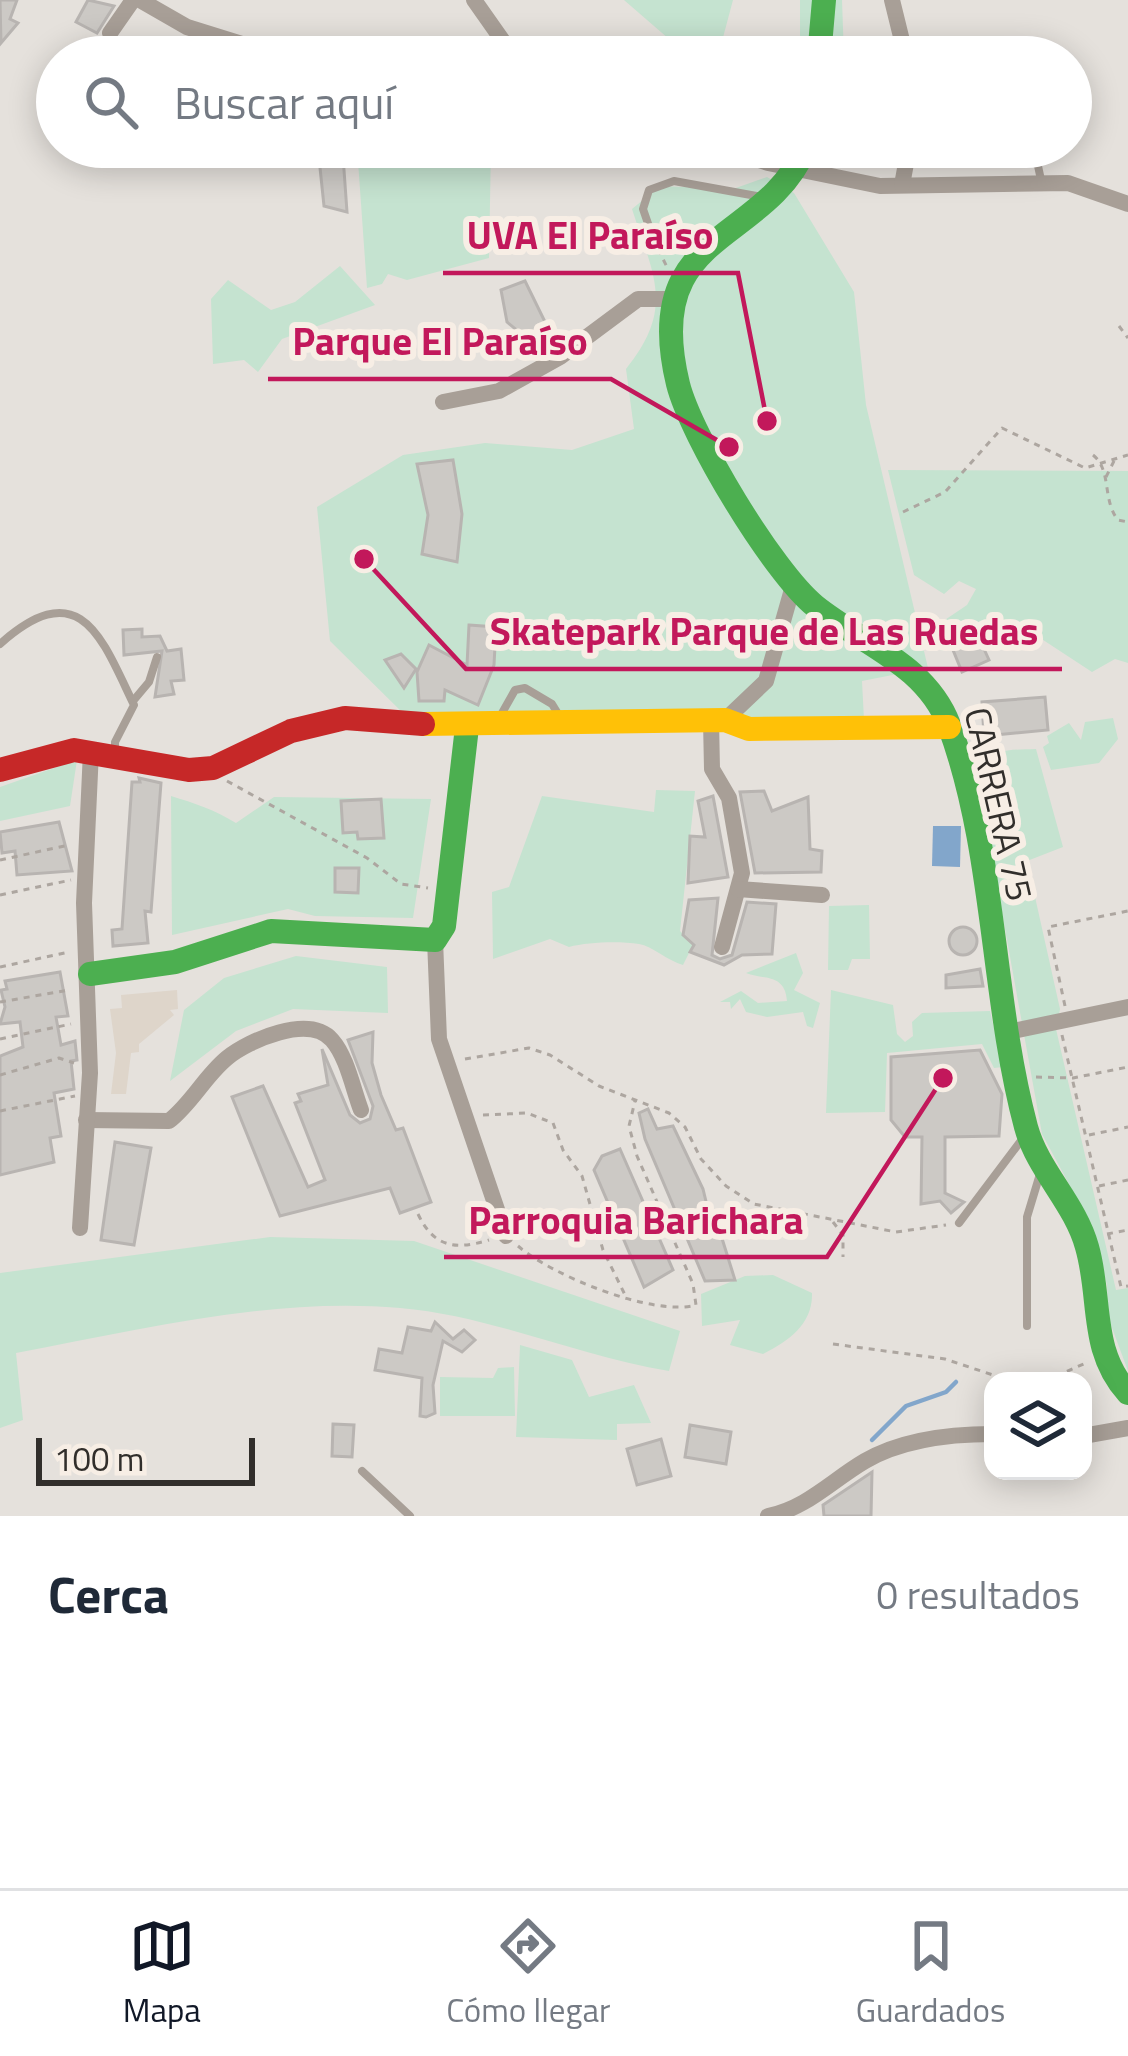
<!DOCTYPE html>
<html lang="es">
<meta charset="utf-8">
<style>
body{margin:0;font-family:"Titillium Web",sans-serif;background:#f2f2f3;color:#1f2937}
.controls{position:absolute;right:36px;bottom:36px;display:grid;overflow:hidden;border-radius:24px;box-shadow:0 6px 30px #0003}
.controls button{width:108px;height:108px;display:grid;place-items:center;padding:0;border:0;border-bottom:3px solid #e0e1e3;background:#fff;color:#1f2937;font:60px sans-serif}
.scale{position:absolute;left:36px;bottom:30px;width:219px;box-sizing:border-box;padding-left:12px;border:6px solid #312e2b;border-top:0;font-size:33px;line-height:42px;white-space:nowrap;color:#312e2b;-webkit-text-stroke:9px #f7eee5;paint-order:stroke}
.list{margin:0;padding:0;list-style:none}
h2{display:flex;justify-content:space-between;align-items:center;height:156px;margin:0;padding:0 48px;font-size:51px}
h2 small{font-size:39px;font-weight:400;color:#747a83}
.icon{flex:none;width:66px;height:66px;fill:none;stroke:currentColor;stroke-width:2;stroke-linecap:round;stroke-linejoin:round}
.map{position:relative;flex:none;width:1128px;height:1516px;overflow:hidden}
.search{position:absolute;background:#fff;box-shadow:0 6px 30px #0003;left:36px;right:36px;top:36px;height:132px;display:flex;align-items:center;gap:30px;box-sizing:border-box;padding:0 42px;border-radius:66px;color:#747a83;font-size:45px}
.sheet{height:372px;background:#fff}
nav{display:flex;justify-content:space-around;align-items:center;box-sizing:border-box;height:168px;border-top:3px solid #e0e1e3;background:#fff;font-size:33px;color:#747a83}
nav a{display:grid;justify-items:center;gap:6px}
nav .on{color:#111827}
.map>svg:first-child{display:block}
.built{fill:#ded5ca}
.green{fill:#c5e3d0}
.water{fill:#82a6cb}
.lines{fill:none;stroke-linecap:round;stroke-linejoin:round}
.stream{stroke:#82a6cb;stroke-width:4.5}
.building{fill:#ccc9c5;stroke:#b8b4b1;stroke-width:3}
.path{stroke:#ada6a0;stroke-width:3;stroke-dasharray:6 6;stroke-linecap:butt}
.lane{stroke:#a89f97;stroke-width:8}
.street{stroke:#a89f97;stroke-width:16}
.fast{stroke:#4caf50;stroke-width:24}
.slow{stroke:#ffc107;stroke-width:24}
.jam{stroke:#c62828;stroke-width:24}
.labels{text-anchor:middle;stroke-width:12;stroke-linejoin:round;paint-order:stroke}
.street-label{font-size:36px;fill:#312e2b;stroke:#f7eee5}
.leader{fill:none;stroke:#c2185b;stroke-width:4.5}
.callout-dot{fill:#c2185b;stroke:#f7eee5;stroke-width:4.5}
.callout-label{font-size:39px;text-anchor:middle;font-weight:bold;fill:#c2185b;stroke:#f7eee5;stroke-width:12;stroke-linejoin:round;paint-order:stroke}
</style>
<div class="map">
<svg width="1128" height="1516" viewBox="0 0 1128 1516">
<rect width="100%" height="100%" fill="#e5e1dc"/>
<polygon class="built" points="177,990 178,1009 170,1010 174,1015 139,1044 139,1052 131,1053 126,1094 111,1094 116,1053 110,1009 122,1008 121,995"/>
<g class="green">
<polygon points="624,0 733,0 721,45 669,39"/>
<polygon points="800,0 842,0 844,57 800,57"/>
<polygon points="357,147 491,147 489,258 407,280 388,274 382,284 367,288"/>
<path d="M767 177 794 193 854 292 866 405 928 668 862 681 864 720 409 719 330 641 317 507 403 455 485 443 572 450 634 429 626 369C675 308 654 277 632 209L660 186 733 189Z"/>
<polygon points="340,266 375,305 282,339 258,372 244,360 213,364 211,299 228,280 271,310 295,302"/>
<polygon points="888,470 1128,471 1128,663 1115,659 1092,672 1034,634 987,635 942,651 930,630 967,605 976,589 959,581 944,594 914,575"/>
<polygon points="1113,718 1118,739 1099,763 1051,770 1043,747 1049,743 1047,736 1069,723 1081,740 1085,722"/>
<path d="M1036 749 1063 847 1027 861 1060 1009 1056 1029 1116 1290 1128 1288V1371L1108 1317 1107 1285 1090 1223 1042 1134 979 785 976 767C995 748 1011 750 1036 749Z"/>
<polygon points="77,760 70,806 0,821 0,787"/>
<path d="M656 790 695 791 680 931 693 945 683 965C668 961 652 946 639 944 619 941 588 942 569 947L550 939 493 959 492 892 509 887 542 796 654 812Z"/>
<path d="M171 796C194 803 215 810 236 823L274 797 431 799 413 918 315 916 288 909 172 935Z"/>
<polygon points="869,905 870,959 852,959 848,970 828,970 829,906"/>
<path d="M796 953 803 973 794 990 820 1003 813 1028 807 1026 803 1012 767 1017 746 1012 740 999 731 1009 730 1002H720L741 991 758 1003 787 1001C785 973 763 980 746 973Z"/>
<polygon points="296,956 387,967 388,1013 293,1009 236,1031 170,1081 184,1010 224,978"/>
<polygon points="831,990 893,1005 897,1034 905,1042 913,1036 912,1022 922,1013 990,1011 1003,1067 994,1068 982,1044 887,1053 885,1112 826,1113"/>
<path d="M270 1237 414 1241 680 1331 669 1371C578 1356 492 1316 400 1308 270 1297 143 1329 16 1353L23 1420 0 1428V1273Z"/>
<path d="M773 1275 812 1293C813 1324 789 1341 763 1354L730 1345 740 1320 702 1326 701 1294 745 1276Z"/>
<polygon points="520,1345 572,1360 589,1397 634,1385 651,1423 617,1424 617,1440 516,1437"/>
<polygon points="514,1367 515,1416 440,1416 440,1377 493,1378 498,1368"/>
</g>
<polygon class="water" points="933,826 961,826 960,867 932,866"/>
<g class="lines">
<polyline class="stream" points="872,1440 906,1406 946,1392 956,1382"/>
</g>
<g class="building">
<polygon points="0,0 17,0 10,19 18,23 1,43"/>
<polygon points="88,0 114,6 97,33 76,22"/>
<polygon points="160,147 240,147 208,164"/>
<polygon points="343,156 347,212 324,206 319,158"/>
<polygon points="525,281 548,328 525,337 507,322 501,290"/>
<polygon points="453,460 462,514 457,562 422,554 428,515 417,464"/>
<polygon points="469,625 496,627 494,665 478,705 445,690 444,701 419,701 417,672 429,645 467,665"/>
<polygon points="142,629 142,637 160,636 167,651 181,649 184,680 171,681 174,694 155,697 162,651 124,655 123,630"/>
<polygon points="979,638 989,660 962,672 953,650"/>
<polygon points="401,654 416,669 404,688 385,660"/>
<polygon points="1045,697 1048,730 984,736 982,702"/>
<polygon points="139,778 161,783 151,912 145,911 148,943 113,946 112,930 122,929 132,782 140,782"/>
<polygon points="764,791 772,811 808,797 810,849 822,851 821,872 755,873 740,792"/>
<polygon points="713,796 728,877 688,883 690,836 705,837 698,801"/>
<polygon points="381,799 384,838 358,839 357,832 343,833 341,801"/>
<polygon points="59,822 72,871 17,875 15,851 2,853 0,832"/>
<polygon points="335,868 359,868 358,893 335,892"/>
<polygon points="718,898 712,955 720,959 732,955 747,902 776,904 772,954 742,955 724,965 690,952 694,945 683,935 689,900"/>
<circle cx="963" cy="941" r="14"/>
<polygon points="980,969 983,986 946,988 946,975"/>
<polygon points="60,972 68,1016 56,1017 61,1045 75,1041 77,1060 71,1061 74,1089 54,1093 61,1136 50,1138 54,1162 0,1175 0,1056 23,1047 20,1022 0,1024 5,1007 1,990 7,989 5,981"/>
<polygon points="373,1032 372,1063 381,1095 396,1130 403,1128 431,1202 400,1213 390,1188 280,1216 232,1097 263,1086 308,1187 325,1180 295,1103 301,1101 298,1094 328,1085 322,1049 350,1115 360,1123 370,1119 373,1106 348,1040"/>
<polygon points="980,1050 1002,1094 999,1136 945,1137 945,1193 964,1202 951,1213 940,1201 921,1204 922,1137 905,1137 891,1120 891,1057"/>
<polygon points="648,1109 657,1129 673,1126 703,1189 710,1218 721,1216 727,1229 720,1232 735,1280 705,1281 645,1139 639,1113"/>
<polygon points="115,1142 151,1148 134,1245 101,1240"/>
<polygon points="620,1149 673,1270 644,1287 594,1170 602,1156"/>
<polygon points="435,1322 453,1339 464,1330 475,1340 462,1352 443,1341 433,1385 435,1413 426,1417 420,1416 422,1378 375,1370 379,1349 402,1353 408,1327 431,1331"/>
<polygon points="333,1424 354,1425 352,1457 332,1456"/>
<polygon points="690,1425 731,1432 726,1464 685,1457"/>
<polygon points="661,1439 671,1476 637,1485 627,1449"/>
<polygon points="872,1472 871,1516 824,1516 823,1505"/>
</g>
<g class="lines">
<g class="path">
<polyline points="658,249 667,267"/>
<polyline points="1119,326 1128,338"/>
<path d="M1093 455C1112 470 1102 500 1118 520L1128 522"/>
<polyline points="1106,477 1115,459"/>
<polyline points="903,512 945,492 1002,428 1085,468 1128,455"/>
<polyline points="227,781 367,858 401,884 428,888"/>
<polyline points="0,860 69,845"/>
<polyline points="0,895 71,880"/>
<polyline points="0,967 69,952"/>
<polyline points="0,1002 69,990"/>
<polyline points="1065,1006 1048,927 1128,911"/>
<polyline points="1062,1035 1121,1287 1128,1286"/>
<polyline points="0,1039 71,1024"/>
<polyline points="465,1059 529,1048 550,1055 599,1086 669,1113 685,1127 701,1159 726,1186 754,1204 896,1232 946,1225"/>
<polyline points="0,1075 59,1058 74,1063"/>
<polyline points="1036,1077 1073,1078 1128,1067"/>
<polyline points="0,1111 75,1096"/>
<polyline points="483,1115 527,1113 553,1123 563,1150 582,1176 603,1250 627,1299"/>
<polyline points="1089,1135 1128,1127"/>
<polyline points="1099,1186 1128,1180"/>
<path d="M418 1214C434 1248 456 1250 489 1240"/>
<polyline points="833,1222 843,1235 843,1257"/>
<polyline points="1107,1234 1128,1230"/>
<path d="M518 1246C551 1275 653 1317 696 1305L693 1284 637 1156 629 1126 635 1101"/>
<polyline points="833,1344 945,1359 1011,1381"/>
<polyline points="1045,1381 1088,1362"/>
</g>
<g class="lane">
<polyline points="1013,44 1015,57"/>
<polyline points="1034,147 1041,180"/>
<polyline points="653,238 643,209 649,190 674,181 762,197"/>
<path d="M0 644C81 572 102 639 134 705L115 742V754"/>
<polyline points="133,701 149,682 157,657"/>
<polyline points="497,722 515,690 525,688 552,704 560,717"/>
<polyline points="959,1223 1023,1138"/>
<polyline points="1027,1326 1027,1217 1040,1174"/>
<polyline points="362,1471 410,1516"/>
</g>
<g class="street">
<polyline points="140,0 187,27 274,54 464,52 505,44 548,57"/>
<polyline points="474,0 505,44"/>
<polyline points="892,0 906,57"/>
<polyline points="110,33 133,0"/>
<polyline points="719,147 768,163 880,186 1068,183 1128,204"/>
<polyline points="902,185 909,147"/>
<polyline points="443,402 499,391 560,357 638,299 674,299"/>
<polyline points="711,720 712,769 729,798 742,873 722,947"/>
<polyline points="725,720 766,681 793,586"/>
<polyline points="738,889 822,895"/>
<polyline points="435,940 439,1039 506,1236"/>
<polyline points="1008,1032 1128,1007"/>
<path d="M86 1120 169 1121C192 1103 205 1076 227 1058 249 1040 309 1014 332 1040 347 1057 353 1089 361 1110"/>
<polyline points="80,1228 90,1073 84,903 91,751"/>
<polyline points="1083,1436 1128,1428"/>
<path d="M768 1516C807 1508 831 1481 865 1461 903 1439 950 1434 993 1434"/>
</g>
<g class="fast">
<polyline points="819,57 824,0"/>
<path d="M806 147C764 246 640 228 678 384 691 436 773 572 815 606 862 644 926 664 949 725 996 852 991 996 1026 1127 1038 1171 1075 1203 1087 1247 1102 1299 1089 1350 1128 1393"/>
<polyline points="90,974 175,962 271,931 435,940 444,926 467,727"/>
</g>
<polyline class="slow" points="423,724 725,720 749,729 949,727"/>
<polyline class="jam" points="0,770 74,750 189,770 213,768 291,731 345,718 423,724"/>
</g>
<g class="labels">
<g class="street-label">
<text transform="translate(999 804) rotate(77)" y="13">CARRERA 75</text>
</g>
</g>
<path class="leader" d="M767 421L738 273H443M729 447L611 379H268M364 559L466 669H1062M943 1078L827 1257H444"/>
<g class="callout-dot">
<circle cx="767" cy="421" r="12"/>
<circle cx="729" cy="447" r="12"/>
<circle cx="364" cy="559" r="12"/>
<circle cx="943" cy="1078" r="12"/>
</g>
<g class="callout-label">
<text x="590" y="249">UVA El Paraíso</text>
<text x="440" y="355">Parque El Paraíso</text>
<text x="764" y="645">Skatepark Parque de Las Ruedas</text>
<text x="636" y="1234">Parroquia Barichara</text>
</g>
</svg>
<div class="controls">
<button><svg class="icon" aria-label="layers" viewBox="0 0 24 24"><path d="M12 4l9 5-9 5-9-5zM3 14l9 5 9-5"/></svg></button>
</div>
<div class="scale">100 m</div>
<div class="search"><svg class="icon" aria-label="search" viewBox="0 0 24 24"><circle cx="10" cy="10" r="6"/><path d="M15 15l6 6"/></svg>Buscar aquí</div>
</div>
<section class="sheet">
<h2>Cerca<small>0 resultados</small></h2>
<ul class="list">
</ul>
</section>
<nav>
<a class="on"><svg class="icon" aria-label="map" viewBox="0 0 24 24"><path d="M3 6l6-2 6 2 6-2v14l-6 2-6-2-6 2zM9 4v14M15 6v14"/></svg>Mapa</a>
<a><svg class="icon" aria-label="directions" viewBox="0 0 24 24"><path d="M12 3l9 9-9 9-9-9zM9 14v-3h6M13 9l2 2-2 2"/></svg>Cómo llegar</a>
<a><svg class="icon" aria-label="saved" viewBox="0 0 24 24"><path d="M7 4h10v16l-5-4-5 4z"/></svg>Guardados</a>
</nav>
